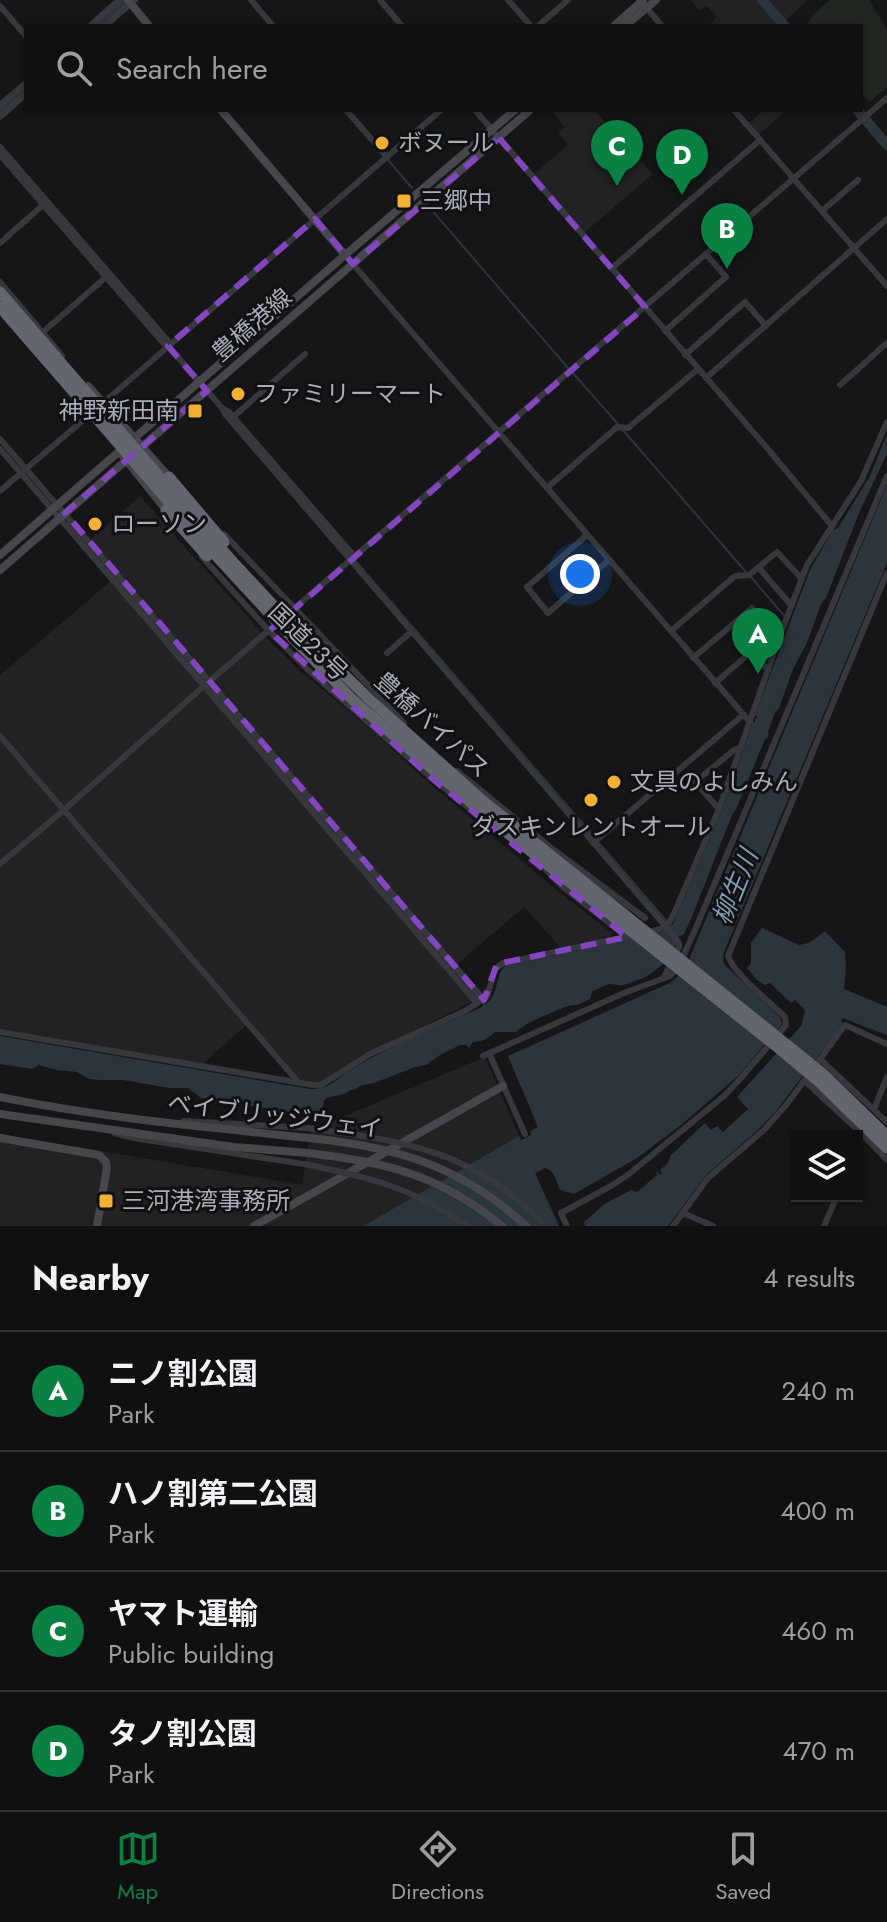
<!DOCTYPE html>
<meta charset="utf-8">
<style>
body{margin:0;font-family:Jost,"Noto Sans JP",sans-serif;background:#1e1e20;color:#f1f3f6}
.controls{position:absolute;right:24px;bottom:24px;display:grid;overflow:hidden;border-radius:0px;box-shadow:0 2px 6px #0004}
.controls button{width:72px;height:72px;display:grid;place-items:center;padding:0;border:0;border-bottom:2px solid #303032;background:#101012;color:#f1f3f6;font:40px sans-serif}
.you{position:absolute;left:580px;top:574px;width:28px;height:28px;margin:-20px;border:6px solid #fff;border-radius:50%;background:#1a73e8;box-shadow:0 0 0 12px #1a73e833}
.badge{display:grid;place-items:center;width:52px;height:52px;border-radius:50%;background:#0b8043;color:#fff;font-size:26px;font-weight:700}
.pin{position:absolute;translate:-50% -66px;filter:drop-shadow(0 2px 4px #0008)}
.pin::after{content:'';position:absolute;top:42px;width:28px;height:24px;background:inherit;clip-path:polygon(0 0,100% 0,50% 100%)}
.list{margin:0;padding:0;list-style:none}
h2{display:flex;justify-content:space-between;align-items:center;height:104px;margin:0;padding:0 32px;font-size:34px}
h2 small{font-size:26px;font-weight:400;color:#9c9d9f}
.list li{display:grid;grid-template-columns:52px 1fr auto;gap:24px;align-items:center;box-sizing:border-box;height:120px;padding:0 32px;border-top:2px solid #303032}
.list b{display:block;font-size:30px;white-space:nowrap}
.list p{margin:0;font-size:26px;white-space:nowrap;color:#9c9d9f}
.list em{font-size:26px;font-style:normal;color:#9c9d9f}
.icon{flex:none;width:44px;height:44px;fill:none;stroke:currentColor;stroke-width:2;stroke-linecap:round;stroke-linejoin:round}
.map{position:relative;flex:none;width:887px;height:1226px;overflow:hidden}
.search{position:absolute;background:#101012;box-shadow:0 2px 6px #0004;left:24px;right:24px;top:24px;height:88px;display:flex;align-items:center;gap:20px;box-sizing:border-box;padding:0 28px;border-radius:0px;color:#9c9d9f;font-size:30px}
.sheet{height:584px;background:#101012}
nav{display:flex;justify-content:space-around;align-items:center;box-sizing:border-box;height:112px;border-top:2px solid #303032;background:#101012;font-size:22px;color:#9c9d9f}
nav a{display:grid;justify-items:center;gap:4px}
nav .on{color:#0b8043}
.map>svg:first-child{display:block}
.built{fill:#222225}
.green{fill:#1e261f}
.water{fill:#2c353c}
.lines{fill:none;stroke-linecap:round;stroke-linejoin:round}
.stream{stroke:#2c353c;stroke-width:2}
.river{stroke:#2c353c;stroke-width:10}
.street{stroke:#37383d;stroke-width:6}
.secondary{stroke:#45474d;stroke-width:8}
.highway{stroke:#63666e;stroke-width:11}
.street-bridge{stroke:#37383d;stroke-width:6}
.secondary-bridge{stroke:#45474d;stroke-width:8}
.highway-bridge{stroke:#63666e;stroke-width:11}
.marked{fill:none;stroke:#8446be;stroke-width:6;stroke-dasharray:16 10;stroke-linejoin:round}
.poi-dot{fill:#f2b134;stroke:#111113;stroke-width:3}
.labels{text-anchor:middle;stroke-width:6;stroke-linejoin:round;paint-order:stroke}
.poi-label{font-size:24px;fill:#a8adb8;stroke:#111113;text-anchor:start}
.street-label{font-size:24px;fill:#a8adb8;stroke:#111113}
.water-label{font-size:26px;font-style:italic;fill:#7f9bb3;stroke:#111113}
</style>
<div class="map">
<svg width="887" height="1226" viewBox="0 0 887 1226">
<rect width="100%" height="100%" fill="#161618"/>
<g class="built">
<polygon points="691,0 759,0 782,26 708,26 717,17 707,6 700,11"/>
<polygon points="765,0 808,0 783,22"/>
<polygon points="551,110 594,110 653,174 584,233 533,175 568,145 558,133 565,127"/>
<polygon points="764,110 787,110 758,135 749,123"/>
<polygon points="140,496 259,630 299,670 374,732 423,778 558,891 613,934 606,940 562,949 524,907 448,972 474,1001 369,1053 321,1084 302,1082 250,1022 201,1065 0,1031 0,675 118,575 90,540"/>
<polygon points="485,1057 519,1136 363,1226 0,1226 0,1136 113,1153 302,1185 311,1130"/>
</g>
<polygon class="green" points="830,0 869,0 887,29 887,87 870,102 861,93 861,26 806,26 815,13"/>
<g class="water">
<path d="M887 434V454L859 513 826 598 821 604 807 643 793 669 779 708 775 712 768 732 769 733 767 739H765L737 807 732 815 691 919 684 934 678 937C672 963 648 979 623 985 619 986 615 984 610 984 605 985 598 989 592 991L590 999 577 1005 567 1006 530 1022 515 1032H495C487 1039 484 1041 473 1042L469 1048 466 1045H460L440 1055 426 1065 415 1067 374 1083 360 1086 358 1088 348 1091 347 1093 327 1098 324 1100 323 1109 309 1115 201 1098 188 1088H170L123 1080H100L89 1079 77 1072 57 1070 39 1065 32 1069 0 1064V1036L310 1089C329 1089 334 1081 349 1071 390 1045 436 1028 480 1008 483 1005 488 1003 491 999 498 989 496 975 505 966L662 932 673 924 722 810 753 722 754 723 757 716 755 715 810 570 833 530 838 528 870 476Z"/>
<path d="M887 485V563L724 952 723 961 726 966 780 1017 782 1024 739 1075 681 1125 637 1158 574 1194 560 1190C556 1180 555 1171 545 1168L535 1173 559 1226H363L519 1136 521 1140 531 1135 530 1131 538 1127 508 1056 672 982 685 969Z"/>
<polygon points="762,928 799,945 809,943 825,931 845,952 846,967 844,989 887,1007 887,1035 842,1018 842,1025 775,1112 758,1130 706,1175 668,1226 585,1226 584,1222 606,1203 631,1190 637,1192 657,1175 656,1171 660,1175 662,1173 660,1170 668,1163 670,1156 705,1123 711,1130 717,1126 723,1132 748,1109 737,1097 801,1026 805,1010 795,1000 791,1003 770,983 765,985 757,980 747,968 751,963 751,943"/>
</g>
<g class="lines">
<g class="stream">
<polyline points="388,160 412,188"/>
<polyline points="430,208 568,368"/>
<polyline points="572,372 618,424"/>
<polyline points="622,429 746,572"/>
<polyline points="67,523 485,1006"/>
<polyline points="353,558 595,838"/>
<polyline points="751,577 786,618"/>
<polyline points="599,843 668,923"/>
</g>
<g class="river">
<polyline points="762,0 785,26"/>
<polyline points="98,26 129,0"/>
<polyline points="857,110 887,145"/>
<polyline points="0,111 26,89"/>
</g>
<g class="street">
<polyline points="251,0 273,26"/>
<polyline points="380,0 402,26"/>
<polyline points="508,0 531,26"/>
<polyline points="640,0 662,26"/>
<polyline points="0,6 26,36"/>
<polyline points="90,26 119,0"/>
<polyline points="105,26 135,0"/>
<polyline points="538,26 568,0"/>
<polyline points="0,105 26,83"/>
<polyline points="346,110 387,157"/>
<polyline points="475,110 767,448 832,526"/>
<polyline points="734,110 887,286"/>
<polyline points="0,117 26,94"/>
<polyline points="0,147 168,341 168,346"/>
<polyline points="0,155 165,345 168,346 222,408 225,414 666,927 679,943 679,947 664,977"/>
<polyline points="822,211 858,180"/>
<polyline points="0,243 43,205"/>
<polyline points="345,255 750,722"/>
<polyline points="612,268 760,140"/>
<polyline points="0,282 62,356"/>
<polyline points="665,331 726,277 706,254"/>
<polyline points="43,332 106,277"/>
<polyline points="685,355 745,302 766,326"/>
<polyline points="706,378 887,219"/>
<polyline points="840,385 887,343"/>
<polyline points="103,403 441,110"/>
<polyline points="222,408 229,412 355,557"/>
<polyline points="232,418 305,354"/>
<polyline points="0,439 484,1000"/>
<polyline points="0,449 477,1003 487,997 495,969 503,963 636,935"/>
<polyline points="547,488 617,427 628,428 698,369"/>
<polyline points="0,491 88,416"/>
<polyline points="224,534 404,723"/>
<polyline points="587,535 527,587 548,613 609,560"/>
<polyline points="202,557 269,631 306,668 434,780 479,816"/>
<polyline points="759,568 791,605"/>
<polyline points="671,631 735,576 749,575 777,552 802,579"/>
<polyline points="387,653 411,632"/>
<polyline points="693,658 752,608 779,638"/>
<polyline points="715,683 751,652 768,670"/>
<polyline points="0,736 299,1083"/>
<polyline points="457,771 554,850 645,918"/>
<polyline points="719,809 695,782 734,750 739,748"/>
<polyline points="593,843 743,715"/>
<polyline points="0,864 64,810 204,686 887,98"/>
<polyline points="544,868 564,888 627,937"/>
<polyline points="647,933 666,927 673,916 719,809 779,638 807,565 861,481 887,422"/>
<polyline points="0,1032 313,1085 321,1085 370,1054 465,1011 477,1003"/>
<polyline points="489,1053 525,1134"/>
<polyline points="483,1056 624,993 670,976 679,966 698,923 887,476"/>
<polyline points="821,1060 887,1122"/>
<polyline points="805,1081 863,1135 887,1160"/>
<polyline points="874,1109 887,1077"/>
<polyline points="183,1121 307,1128"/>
<polyline points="114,1133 133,1138 304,1164"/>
<polyline points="857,1149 863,1134"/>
<polyline points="683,1213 713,1226"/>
<path d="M567 1226 561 1213 611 1186 629 1174 724 1096 741 1078 786 1025 785 1017C770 1002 734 974 728 956L887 573"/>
<polyline points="673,1226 708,1178 764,1130 787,1104 845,1025 887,1044"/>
<polyline points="824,1226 837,1196"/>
</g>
<g class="secondary">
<polyline points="128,0 149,26"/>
<polyline points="614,26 643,0"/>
<polyline points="625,26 656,0"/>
<polyline points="221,110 345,255"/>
<polyline points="88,386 169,477"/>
<polyline points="123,456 166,510"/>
<polyline points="0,555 345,255 515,110"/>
<polyline points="0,570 530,110"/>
<path d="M0 1097C102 1118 206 1127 310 1138"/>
<polyline points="0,1114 234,1147 308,1153"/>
<polyline points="0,1138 99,1155 106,1162 107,1168 97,1226"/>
<polyline points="254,1226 503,1086"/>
</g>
<g class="highway">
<polyline points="169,477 224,542"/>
<polyline points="166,510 207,556"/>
</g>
<g class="street-bridge">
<path d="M307 1128C404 1141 475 1150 545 1226"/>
<path d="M304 1164C368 1177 412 1187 467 1226"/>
</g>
<g class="secondary-bridge">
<path d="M310 1138C397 1147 461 1166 526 1226"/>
<path d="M308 1153C386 1162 440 1175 502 1226"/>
</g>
<g class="highway-bridge">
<polyline points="0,292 232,561 274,606 369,699 483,801 822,1073 887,1136"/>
<polyline points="0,307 209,548 281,626 353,700 490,819 776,1046 818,1081 887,1148"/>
</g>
</g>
<path class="marked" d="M499 138 645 307 269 631 434 780 627 937 497 964 484 1000 65 513 207 391 168 346 315 219 353 264Z"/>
<g class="poi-dot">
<circle cx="382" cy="143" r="8"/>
<rect x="396" y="193" width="16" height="16" rx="4"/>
<circle cx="238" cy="394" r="8"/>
<rect x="187" y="403" width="16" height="16" rx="4"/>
<circle cx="95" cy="524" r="8"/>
<circle cx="614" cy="782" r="8"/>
<circle cx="591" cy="800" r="8"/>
<rect x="98" y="1193" width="16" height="16" rx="4"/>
</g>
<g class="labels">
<g class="poi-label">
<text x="398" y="151">ボヌール</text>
<text x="420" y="209">三郷中</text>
<text x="254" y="402">ファミリーマート</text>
<text x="179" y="419" text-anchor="end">神野新田南</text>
<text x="111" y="532">ローソン</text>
<text x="630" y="790">文具のよしみん</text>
<text x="591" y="835" text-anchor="middle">ダスキンレントオール</text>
<text x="122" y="1209">三河港湾事務所</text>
</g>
<g class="street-label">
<text transform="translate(252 325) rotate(-41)" y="8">豊橋港線</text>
<text transform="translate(308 642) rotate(44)" y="8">国道23号</text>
<text transform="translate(432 725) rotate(42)" y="8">豊橋バイパス</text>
<text transform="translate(275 1116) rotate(7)" y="8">ベイブリッジウェイ</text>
</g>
<g class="water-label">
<text transform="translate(735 887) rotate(-68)" y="9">柳生川</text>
</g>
</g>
</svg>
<div class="controls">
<button><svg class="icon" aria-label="layers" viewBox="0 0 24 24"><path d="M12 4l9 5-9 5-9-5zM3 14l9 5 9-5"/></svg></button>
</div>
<div class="you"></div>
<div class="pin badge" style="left:758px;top:674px">A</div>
<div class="pin badge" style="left:727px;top:269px">B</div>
<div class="pin badge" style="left:617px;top:186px">C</div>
<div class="pin badge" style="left:682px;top:195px">D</div>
<div class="search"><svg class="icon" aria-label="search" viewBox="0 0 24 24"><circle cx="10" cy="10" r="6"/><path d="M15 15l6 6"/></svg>Search here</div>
</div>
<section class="sheet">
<h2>Nearby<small>4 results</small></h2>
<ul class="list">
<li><span class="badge">A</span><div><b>ニノ割公園</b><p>Park</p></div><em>240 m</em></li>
<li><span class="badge">B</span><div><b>ハノ割第二公園</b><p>Park</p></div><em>400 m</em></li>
<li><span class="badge">C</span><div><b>ヤマト運輸</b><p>Public building</p></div><em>460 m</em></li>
<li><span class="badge">D</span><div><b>タノ割公園</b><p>Park</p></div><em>470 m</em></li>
</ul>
</section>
<nav>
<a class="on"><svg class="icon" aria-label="map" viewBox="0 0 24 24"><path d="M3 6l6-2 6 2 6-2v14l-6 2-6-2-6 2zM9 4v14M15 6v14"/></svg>Map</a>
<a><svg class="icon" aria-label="directions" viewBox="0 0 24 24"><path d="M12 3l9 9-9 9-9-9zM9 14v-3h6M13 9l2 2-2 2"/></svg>Directions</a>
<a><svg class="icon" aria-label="saved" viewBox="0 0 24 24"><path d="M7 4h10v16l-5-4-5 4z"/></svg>Saved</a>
</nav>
